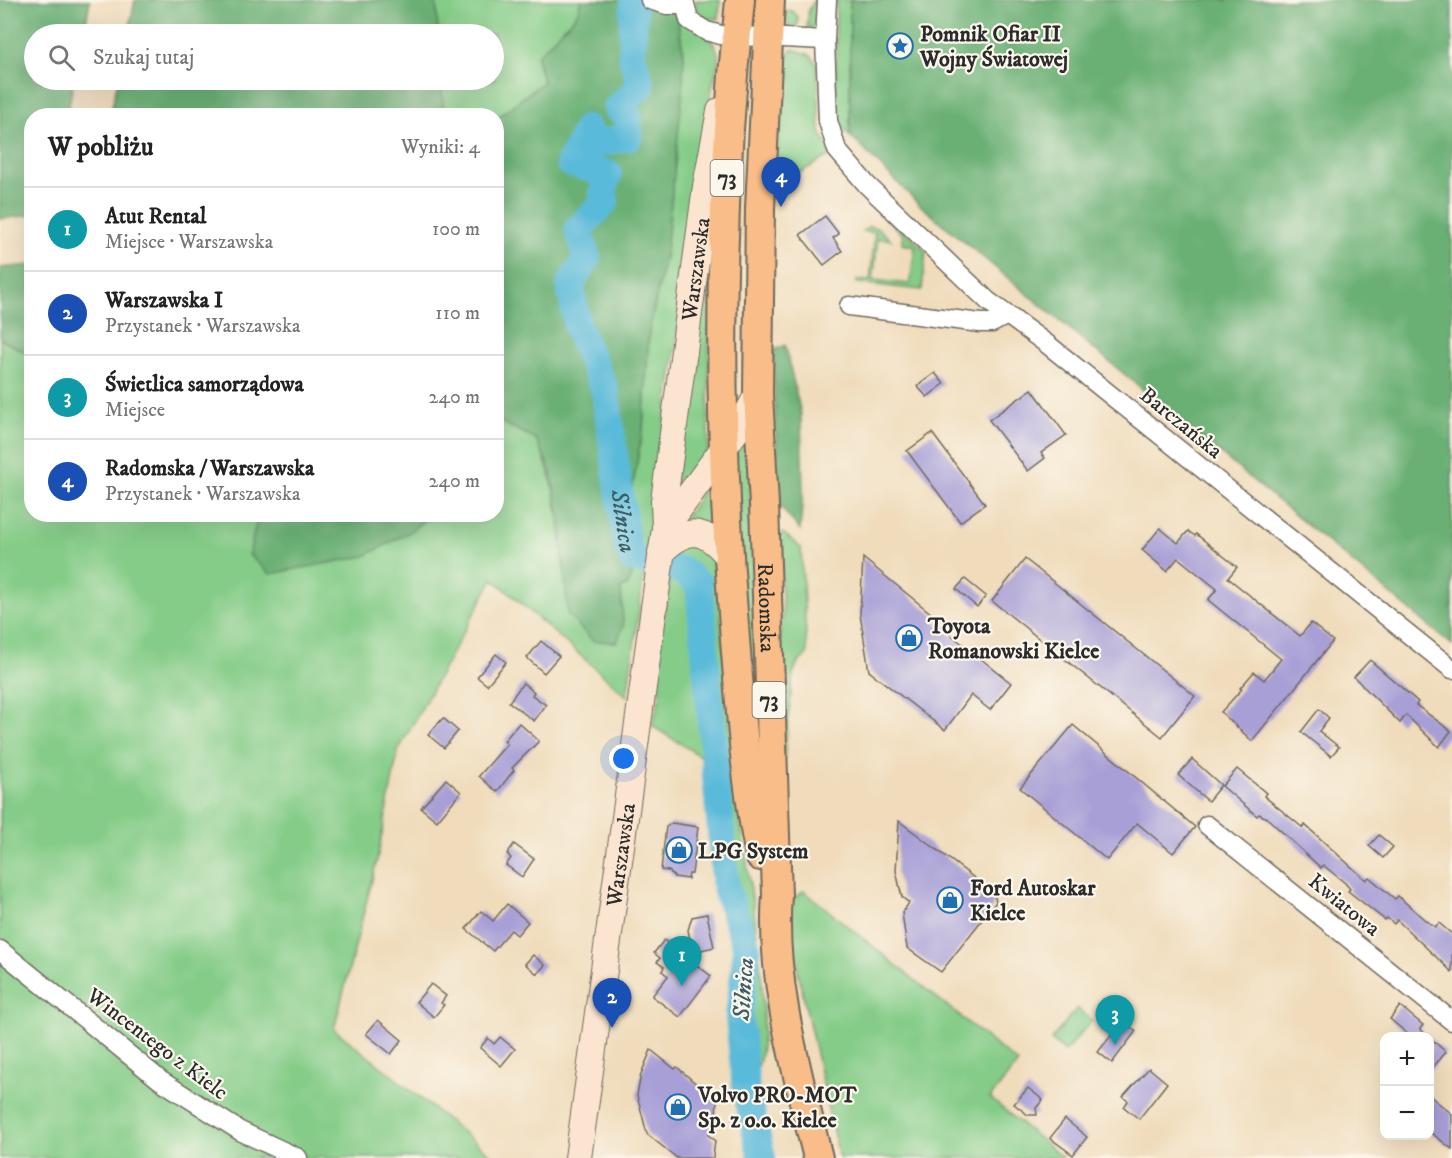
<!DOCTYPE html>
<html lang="pl">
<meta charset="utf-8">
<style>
body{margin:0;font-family:"IM FELL DW Pica",serif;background:#f6f6f6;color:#222}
.controls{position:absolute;right:18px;bottom:18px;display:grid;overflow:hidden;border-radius:12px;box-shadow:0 6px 24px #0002}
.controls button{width:54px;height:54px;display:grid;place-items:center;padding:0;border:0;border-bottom:2px solid #e0e0e0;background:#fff;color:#222;font:30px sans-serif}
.you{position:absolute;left:624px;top:759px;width:21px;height:21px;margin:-15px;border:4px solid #fff;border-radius:50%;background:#1a73e8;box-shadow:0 0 0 9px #1a73e833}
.badge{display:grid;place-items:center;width:39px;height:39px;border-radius:50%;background:#7c3aed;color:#fff;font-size:20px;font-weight:700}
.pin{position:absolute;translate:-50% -50px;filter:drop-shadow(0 2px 3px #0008)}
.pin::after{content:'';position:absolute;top:32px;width:21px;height:18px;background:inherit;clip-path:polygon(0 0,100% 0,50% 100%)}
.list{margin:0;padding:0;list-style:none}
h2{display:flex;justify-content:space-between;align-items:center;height:78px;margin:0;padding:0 24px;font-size:26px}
h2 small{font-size:20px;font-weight:400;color:#767676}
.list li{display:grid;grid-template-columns:39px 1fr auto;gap:18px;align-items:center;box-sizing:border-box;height:84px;padding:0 24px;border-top:2px solid #e0e0e0}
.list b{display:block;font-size:22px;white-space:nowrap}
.list p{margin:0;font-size:20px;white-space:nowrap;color:#767676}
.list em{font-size:20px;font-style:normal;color:#767676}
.icon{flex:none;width:33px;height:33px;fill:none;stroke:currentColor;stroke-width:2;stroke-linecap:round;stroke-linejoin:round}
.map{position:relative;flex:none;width:1452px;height:1158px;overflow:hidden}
.search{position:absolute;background:#fff;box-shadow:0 6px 24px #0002;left:24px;top:24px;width:480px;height:66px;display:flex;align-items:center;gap:15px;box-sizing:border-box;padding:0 21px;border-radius:33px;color:#767676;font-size:22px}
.panel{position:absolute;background:#fff;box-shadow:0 6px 24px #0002;left:24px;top:108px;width:480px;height:414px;border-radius:24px}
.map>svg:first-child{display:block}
.green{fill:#84cc87;stroke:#587c59;stroke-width:1.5}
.forest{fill:#6bb074;stroke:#4b6e50;stroke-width:1.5}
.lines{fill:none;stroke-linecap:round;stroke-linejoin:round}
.river{stroke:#5abad9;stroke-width:28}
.building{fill:#a79fd6}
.street-casing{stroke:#70695d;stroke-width:21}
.secondary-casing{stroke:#70695d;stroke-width:28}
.primary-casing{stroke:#70695d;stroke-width:32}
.street{stroke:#fff;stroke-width:18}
.secondary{stroke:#fce5d0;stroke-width:26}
.primary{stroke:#f8bd89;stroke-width:28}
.labels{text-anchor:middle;stroke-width:4.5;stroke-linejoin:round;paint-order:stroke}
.shield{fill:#fbf7ec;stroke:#696865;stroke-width:1.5}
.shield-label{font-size:21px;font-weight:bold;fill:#2b2b2b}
.poi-label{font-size:22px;font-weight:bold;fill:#2b2b2b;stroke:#fbf7ec;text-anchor:start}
.street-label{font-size:22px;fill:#2b2b2b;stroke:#fbf7ec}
.water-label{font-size:24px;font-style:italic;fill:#3b5d68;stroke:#fbf7ec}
</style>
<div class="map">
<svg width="1452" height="1158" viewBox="0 0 1452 1158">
<rect width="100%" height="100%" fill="#fbf7ec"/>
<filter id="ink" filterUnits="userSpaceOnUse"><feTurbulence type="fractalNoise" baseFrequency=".0167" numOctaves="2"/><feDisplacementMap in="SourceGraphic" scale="12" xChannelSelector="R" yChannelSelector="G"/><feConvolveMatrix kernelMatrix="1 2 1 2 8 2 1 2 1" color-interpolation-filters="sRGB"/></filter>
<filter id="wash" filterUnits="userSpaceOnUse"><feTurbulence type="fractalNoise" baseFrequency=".008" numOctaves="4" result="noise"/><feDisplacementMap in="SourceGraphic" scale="24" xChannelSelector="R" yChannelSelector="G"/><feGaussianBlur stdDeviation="1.35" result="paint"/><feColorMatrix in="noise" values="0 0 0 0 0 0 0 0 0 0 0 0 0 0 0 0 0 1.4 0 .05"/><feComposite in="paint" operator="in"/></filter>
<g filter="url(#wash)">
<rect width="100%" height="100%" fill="#f0dcbb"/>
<g class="green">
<polygon points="436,0 581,0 577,14 537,56 543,82 497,118 444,115 441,80 494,80 494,34 438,34"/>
<polygon points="696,0 720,0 719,19 702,18 697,12"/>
<polygon points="814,0 821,0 818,23 807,30 808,12"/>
<polygon points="836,0 850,0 850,136 836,121"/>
<polygon points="782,10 793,11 798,17 797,30 788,26"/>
<path d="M676 11C689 21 717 38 718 55 719 66 714 78 712 88L627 696 493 579 398 751 377 860 334 1029 495 1158H0V339L31 355 32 514H496L497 420 536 439C556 482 560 519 563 565L623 626 621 587 630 538 628 511 643 429 649 332 666 251 681 98 684 56Z"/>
<polygon points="793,49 810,55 817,64 820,132 832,154 796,175 777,169 782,64 785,54"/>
<polygon points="867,195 926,251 922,290 857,283 857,280 870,281 875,233 863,231 869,226 879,229 891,240 878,238 873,280 910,284 915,246 902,244 903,235 865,198"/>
<polygon points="710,248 708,458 673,496"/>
<polygon points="748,429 759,772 741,566 735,452"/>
<polygon points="710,479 712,528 680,527"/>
<polygon points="783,533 801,548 807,654 797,664 793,674 782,779 779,638 783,614 779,543 779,535"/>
<path d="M702 543 715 557 716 566C724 647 729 728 739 808 744 859 785 1053 748 1085L743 1069 737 1035 734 991 737 960 731 922 719 886 705 759 652 726 660 697 658 653 674 552 679 546Z"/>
<polygon points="804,891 1018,1063 990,1098 1063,1158 839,1158 787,922 790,901"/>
<polygon points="1077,1008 1092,1020 1065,1052 1051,1040"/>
</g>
<g class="forest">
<polygon points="0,0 90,0 84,34 34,34 34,80 74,80 67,115 32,116 31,215 0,219"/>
<polygon points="135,0 436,0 438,34 128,34"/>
<polygon points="581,0 662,0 676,11 684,56 682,98 666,251 649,332 643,429 628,511 634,567 628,585 621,588 623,626 617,642 593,641 568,615 560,517 550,470 536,439 497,420 497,118 543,82 537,56 577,14"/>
<polygon points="850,0 1452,0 1452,645 921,206 850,136"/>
<polygon points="118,80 441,80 444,115 110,115"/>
<polygon points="31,265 32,265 31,355 0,339 0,268"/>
<polygon points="785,345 801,414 803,493 800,530 778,504 773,351"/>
<polygon points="258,515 258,514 430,515 410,532 365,556 270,574 249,555"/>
</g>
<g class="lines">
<path class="river" id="s1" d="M634 0 632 56 641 86 617 108 628 116 629 137 596 144 587 128 570 163 608 174 603 192 605 202 578 229 587 258 570 285 578 329 605 390 627 545 632 558 682 570 699 584 726 888 747 949 739 1017 746 1090 762 1158"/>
</g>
<g id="blocks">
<g class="building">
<polygon points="825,216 839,234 833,238 842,251 824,265 800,235"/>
<polygon points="935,373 944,384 927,397 917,386"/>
<polygon points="1032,389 1066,435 1041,453 1045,458 1028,471 989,420"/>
<polygon points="932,433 985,504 960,522 907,451"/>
<polygon points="1160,528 1178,543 1188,531 1195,536 1196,534 1237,567 1228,578 1300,636 1311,623 1333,641 1252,741 1221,712 1242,689 1240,688 1254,672 1264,680 1281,659 1208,600 1217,589 1178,558 1167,571 1142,550"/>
<polygon points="863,558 938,619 935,622 1011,683 990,710 971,695 945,730 869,671 860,614"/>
<polygon points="1025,559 1195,696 1162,737 992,601"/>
<polygon points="965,579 986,596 977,607 956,589"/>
<polygon points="541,641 559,656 544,673 527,658"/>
<polygon points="496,654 506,662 487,685 477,677"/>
<polygon points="1370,660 1418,702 1416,705 1451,731 1439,747 1406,715 1400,723 1354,677"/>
<polygon points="523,683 534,692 532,695 546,705 534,721 509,702"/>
<polygon points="1319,709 1329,718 1319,731 1339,747 1331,756 1301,732"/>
<polygon points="443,718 458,731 444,748 428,735"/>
<polygon points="519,723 539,741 512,768 514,770 497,792 479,776 507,744 504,741"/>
<polygon points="1073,725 1195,827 1173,853 1137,823 1107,860 1020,788"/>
<polygon points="1192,759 1221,785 1208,801 1178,775"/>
<polygon points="1237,769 1266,793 1264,796 1303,828 1305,825 1366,880 1369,877 1389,894 1395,899 1398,896 1425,920 1435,927 1439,923 1452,934 1452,972 1397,920 1394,924 1387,918 1385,920 1348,891 1350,889 1345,883 1323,865 1321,868 1267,818 1259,814 1257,816 1222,786"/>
<polygon points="446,779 461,792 437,821 421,808"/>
<polygon points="899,821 994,893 996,902 941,972 907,948 902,913 909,903 902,897 896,871"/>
<polygon points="672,823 698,827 692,874 689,874 688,879 674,877 669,871 661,870 666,827"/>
<polygon points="1379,835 1393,847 1383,858 1369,846"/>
<polygon points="514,844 534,859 522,877 506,865 511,858 507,854"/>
<polygon points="507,904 528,922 517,935 511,930 493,951 466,929 481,911 493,921"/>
<polygon points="707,914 714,947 693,952 688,930 692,917"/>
<polygon points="664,940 711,976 680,1017 652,996 668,976 662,971 664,967 657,962 660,958 654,953"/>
<polygon points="533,955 545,965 537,974 525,964"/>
<polygon points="431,984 446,996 441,1003 444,1005 434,1017 416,1002"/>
<polygon points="1400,1006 1423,1025 1420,1029 1428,1036 1410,1036 1390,1019"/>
<polygon points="378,1020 402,1040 391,1054 366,1034"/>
<polygon points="1122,1021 1136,1031 1112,1063 1098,1052"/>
<polygon points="500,1037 515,1049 501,1066 480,1048 488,1038 494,1044"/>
<polygon points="1430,1038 1446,1052 1430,1071"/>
<polygon points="651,1050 675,1069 677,1067 717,1102 715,1126 708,1135 715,1140 713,1158 677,1158 647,1134 637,1095 641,1074"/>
<polygon points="1149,1068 1167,1083 1139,1119 1124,1107 1128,1101 1123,1097"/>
<polygon points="1028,1088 1043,1100 1036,1108 1037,1115 1028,1115 1014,1104"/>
<polygon points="1430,1096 1452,1114 1452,1149 1430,1132"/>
<polygon points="1065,1119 1087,1137 1073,1155 1050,1138"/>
</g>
</g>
</g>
<g filter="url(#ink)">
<use href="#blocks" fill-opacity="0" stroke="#70695d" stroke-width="1.5"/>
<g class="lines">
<g class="street-casing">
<g id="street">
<polyline points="650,0 667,5 683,5"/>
<polyline points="684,0 689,20 706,31 721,35 825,40"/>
<polyline points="827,0 825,40 828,121 837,150 867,185 988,301 1047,344 1452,669"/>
<polyline points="849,306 980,323 992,323 1007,315"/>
<polyline points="1207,825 1452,1021"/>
<polyline points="0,950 160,1080 240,1131 298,1158"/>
</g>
</g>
<g class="secondary-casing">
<g id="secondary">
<polyline points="665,528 742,423 758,394"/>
<path d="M661 552C689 525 704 528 728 556"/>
<path id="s2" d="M578 1158 665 528 664 501 706 186 720 111"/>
</g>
</g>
<g class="primary-casing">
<g id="primary">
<path d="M740 0C718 208 717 418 734 626 740 703 745 780 760 856"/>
<path id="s3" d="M770 0 760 208 758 394 764 505 777 895C770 980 798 1075 818 1158"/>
</g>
</g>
<use href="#street" class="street"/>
<use href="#secondary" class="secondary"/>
<use href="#primary" class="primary"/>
</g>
</g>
<defs>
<g id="sight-ring" transform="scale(1.35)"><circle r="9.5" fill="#fbf7ec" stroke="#1f6fb2" stroke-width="1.5"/><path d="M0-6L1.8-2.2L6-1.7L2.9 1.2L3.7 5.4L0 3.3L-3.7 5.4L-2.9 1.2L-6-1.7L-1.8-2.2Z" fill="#1f6fb2"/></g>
<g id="shop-ring" transform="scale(1.35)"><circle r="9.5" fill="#fbf7ec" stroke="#1f6fb2" stroke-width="1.5"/><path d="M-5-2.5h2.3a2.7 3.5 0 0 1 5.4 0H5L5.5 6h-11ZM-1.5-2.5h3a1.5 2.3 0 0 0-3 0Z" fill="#1f6fb2"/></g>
</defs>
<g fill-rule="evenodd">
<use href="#sight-ring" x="900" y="46"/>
<use href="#shop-ring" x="909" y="638"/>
<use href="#shop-ring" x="679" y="850"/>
<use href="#shop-ring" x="950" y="900"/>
<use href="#shop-ring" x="678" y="1107"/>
</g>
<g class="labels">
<g class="shield">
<rect x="710.5" y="160" width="33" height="36" rx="4.5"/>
<rect x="752.5" y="682" width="33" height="36" rx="4.5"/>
</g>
<g class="shield-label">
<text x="727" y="185">73</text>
<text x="769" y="707">73</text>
</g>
<g class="poi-label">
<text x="920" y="41">Pomnik Ofiar II<tspan x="920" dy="25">Wojny Światowej</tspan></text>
<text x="928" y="633">Toyota<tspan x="928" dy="25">Romanowski Kielce</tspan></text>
<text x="698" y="858">LPG System</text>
<text x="970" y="895">Ford Autoskar<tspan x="970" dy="25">Kielce</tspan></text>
<text x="698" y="1102">Volvo PRO-MOT<tspan x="698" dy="25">Sp. z o.o. Kielce</tspan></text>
</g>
<g class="street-label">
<text dy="8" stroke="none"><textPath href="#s2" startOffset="897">Warszawska</textPath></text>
<text transform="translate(1182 422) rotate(39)" y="8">Barczańska</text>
<text dy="8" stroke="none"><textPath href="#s3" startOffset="608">Radomska</textPath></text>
<text dy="8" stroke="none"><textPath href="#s2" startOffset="306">Warszawska</textPath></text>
<text transform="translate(1345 904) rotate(39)" y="8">Kwiatowa</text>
<text transform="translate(158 1043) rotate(37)" y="8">Wincentego z Kielc</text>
</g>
<g class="water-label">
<text dy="8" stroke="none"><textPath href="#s1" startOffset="658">Silnica</textPath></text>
<text transform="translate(743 989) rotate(-86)" y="8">Silnica</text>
</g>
</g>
</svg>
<div class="controls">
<button>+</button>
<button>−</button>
</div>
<div class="you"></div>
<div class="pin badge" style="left:682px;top:986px;background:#0f9aa8">1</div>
<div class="pin badge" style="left:612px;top:1028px;background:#1a4fb4">2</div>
<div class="pin badge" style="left:1115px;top:1045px;background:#0f9aa8">3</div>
<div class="pin badge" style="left:781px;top:207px;background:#1a4fb4">4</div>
<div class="search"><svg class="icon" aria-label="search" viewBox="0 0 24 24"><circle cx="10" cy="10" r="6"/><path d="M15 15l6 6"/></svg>Szukaj tutaj</div>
<section class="panel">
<h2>W pobliżu<small>Wyniki: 4</small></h2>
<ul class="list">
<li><span class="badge" style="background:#0f9aa8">1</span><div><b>Atut Rental</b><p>Miejsce · Warszawska</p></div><em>100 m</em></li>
<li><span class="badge" style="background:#1a4fb4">2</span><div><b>Warszawska I</b><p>Przystanek · Warszawska</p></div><em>110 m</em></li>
<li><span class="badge" style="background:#0f9aa8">3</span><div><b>Świetlica samorządowa</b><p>Miejsce</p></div><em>240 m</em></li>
<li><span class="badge" style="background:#1a4fb4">4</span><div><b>Radomska / Warszawska</b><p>Przystanek · Warszawska</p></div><em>240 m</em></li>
</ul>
</section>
</div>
